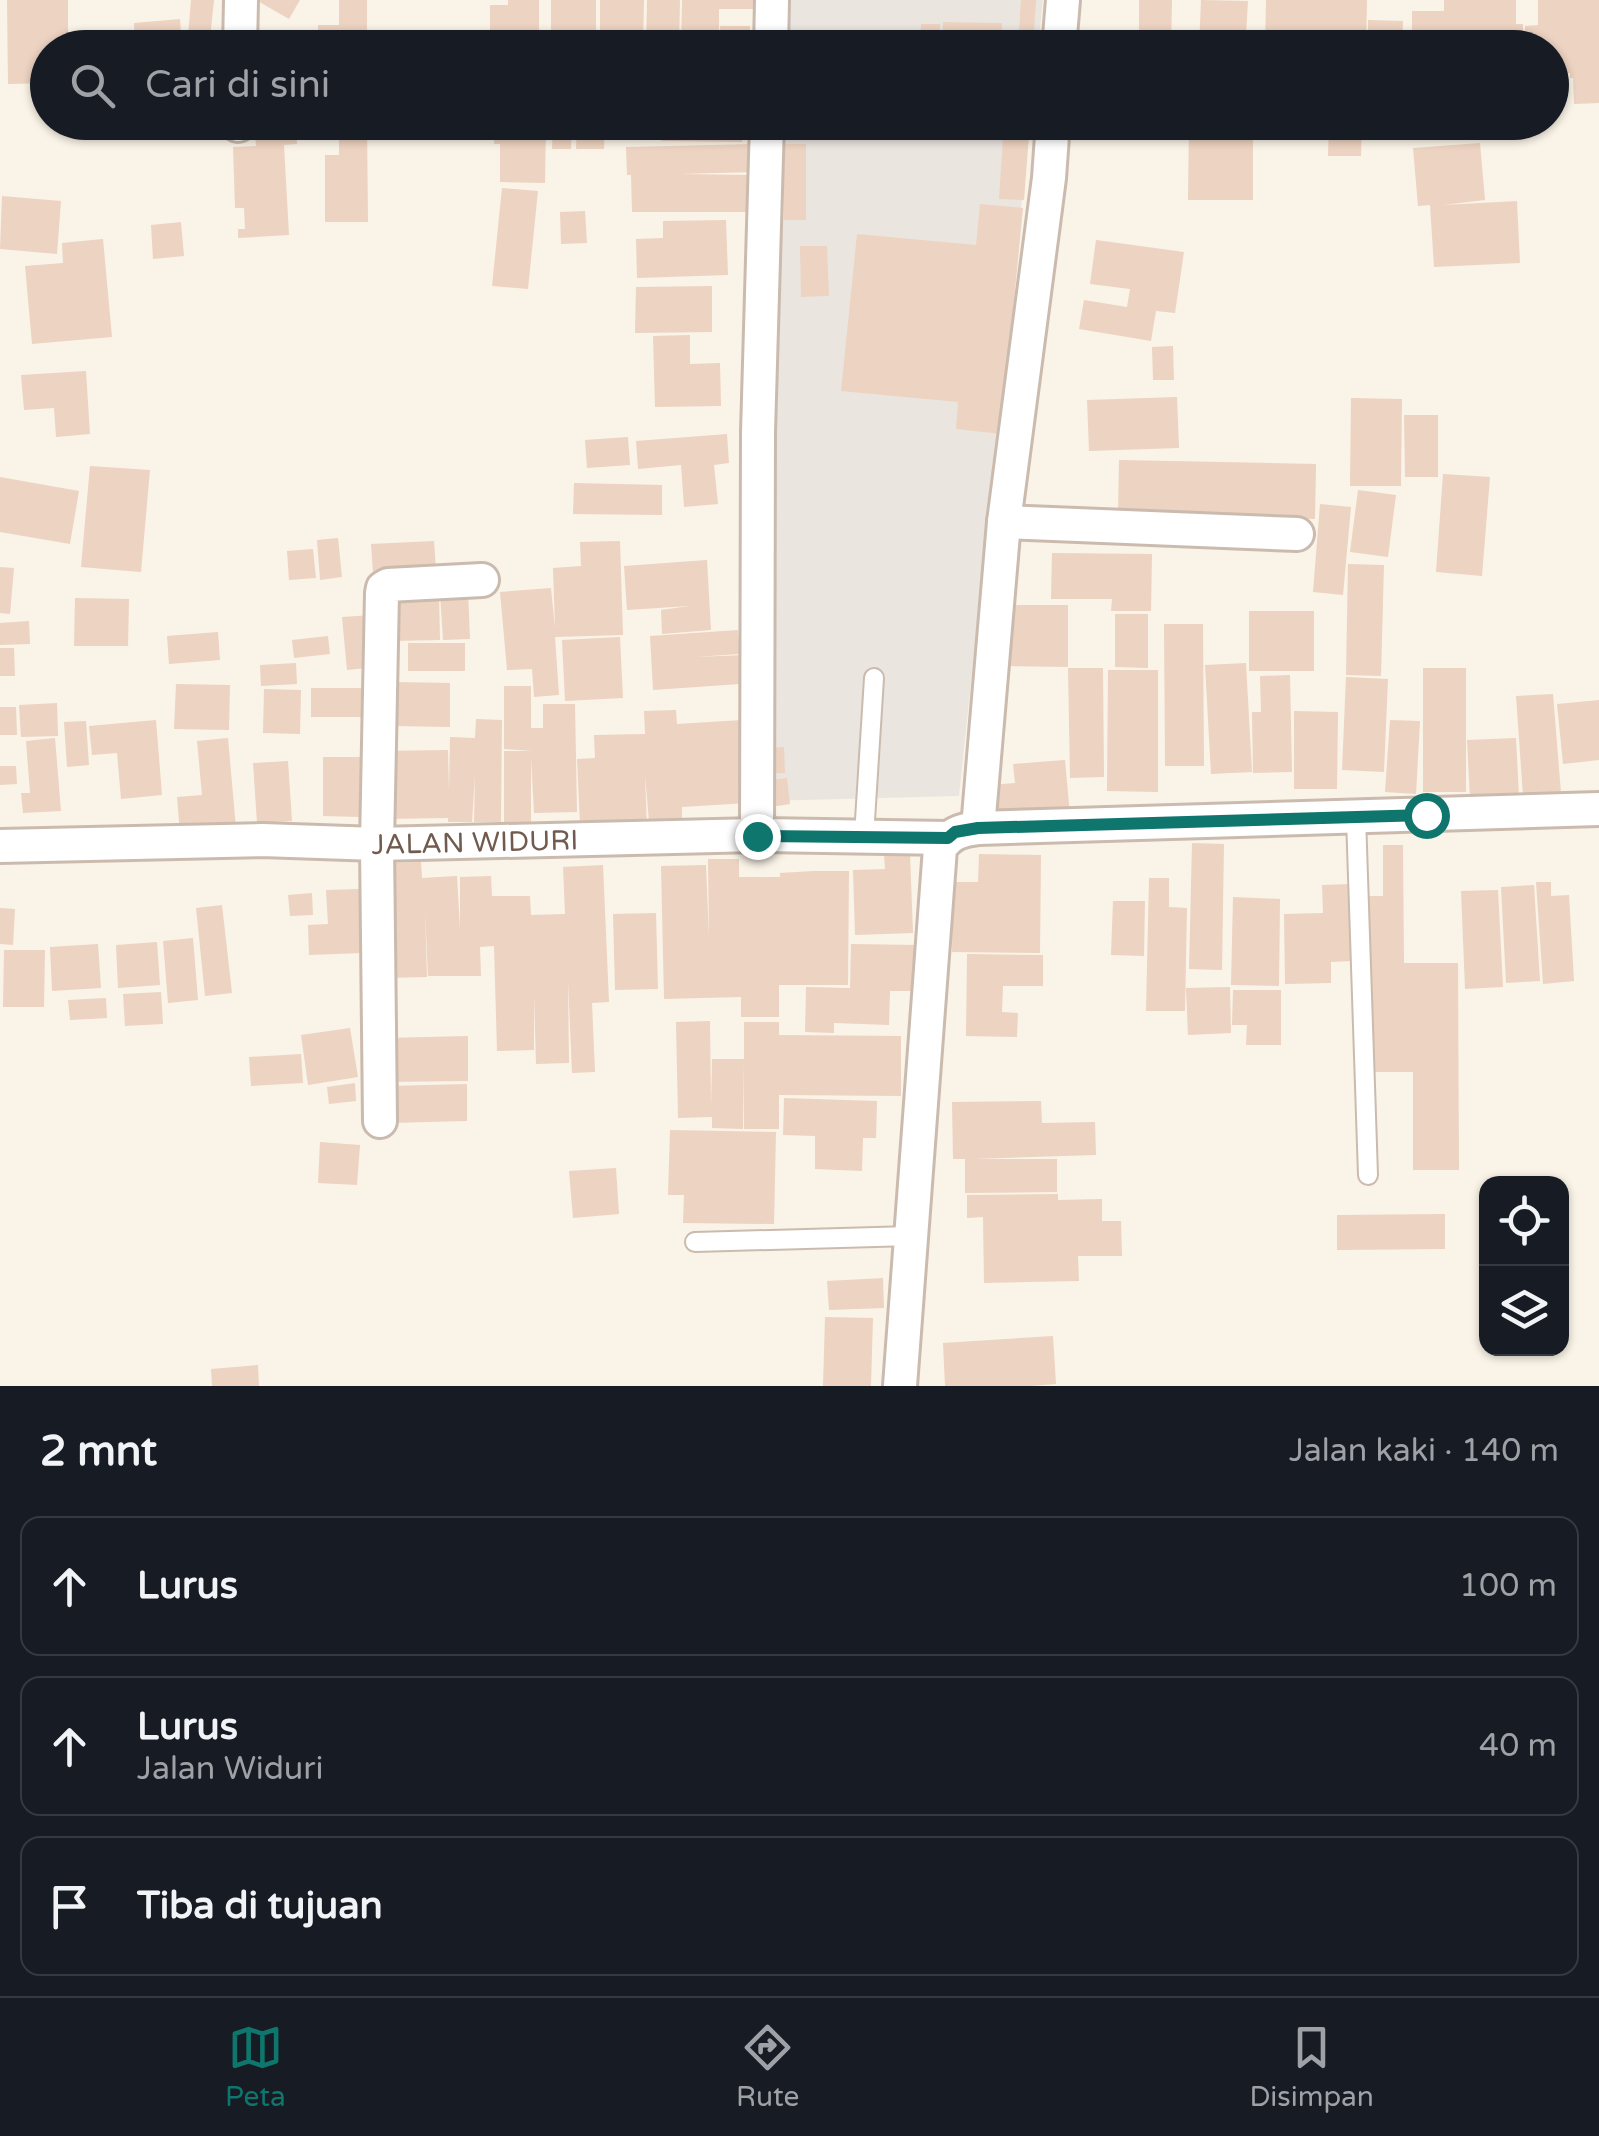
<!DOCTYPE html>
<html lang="id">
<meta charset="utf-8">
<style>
body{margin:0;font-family:"Varela Round",sans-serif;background:#20242c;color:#f1f3f6}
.controls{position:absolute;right:30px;bottom:30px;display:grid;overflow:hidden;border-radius:20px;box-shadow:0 2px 8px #0004}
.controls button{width:90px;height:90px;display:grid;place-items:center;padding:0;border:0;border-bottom:2px solid #363941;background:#171b24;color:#f1f3f6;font:50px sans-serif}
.stop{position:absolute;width:30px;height:30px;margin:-22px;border:8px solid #0f766e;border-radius:50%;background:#fff}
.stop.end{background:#0f766e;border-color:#fff;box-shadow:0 2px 10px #0008}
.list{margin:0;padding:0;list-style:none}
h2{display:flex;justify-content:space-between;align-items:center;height:130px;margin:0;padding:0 40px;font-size:42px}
h2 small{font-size:32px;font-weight:400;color:#9ea1a6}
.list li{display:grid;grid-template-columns:65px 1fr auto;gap:30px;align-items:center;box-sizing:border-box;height:140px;margin:0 20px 20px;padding:0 20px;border:2px solid #363941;border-radius:20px}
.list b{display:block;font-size:38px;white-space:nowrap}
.list p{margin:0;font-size:32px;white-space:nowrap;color:#9ea1a6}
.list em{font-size:32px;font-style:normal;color:#9ea1a6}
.icon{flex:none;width:55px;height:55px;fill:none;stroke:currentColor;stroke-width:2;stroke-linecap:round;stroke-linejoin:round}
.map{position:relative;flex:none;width:1599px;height:1386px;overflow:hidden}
.search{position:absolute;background:#171b24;box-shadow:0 2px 8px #0004;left:30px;right:30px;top:30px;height:110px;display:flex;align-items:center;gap:25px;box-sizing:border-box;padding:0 35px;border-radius:55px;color:#9ea1a6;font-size:38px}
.sheet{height:610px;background:#171b24}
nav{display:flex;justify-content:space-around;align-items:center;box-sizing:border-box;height:140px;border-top:2px solid #363941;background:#171b24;font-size:28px;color:#9ea1a6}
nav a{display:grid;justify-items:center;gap:5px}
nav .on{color:#0f766e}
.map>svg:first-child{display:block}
.industrial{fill:#ebe5e0}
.building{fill:#edd3c1}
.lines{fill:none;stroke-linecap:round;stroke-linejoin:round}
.lane-casing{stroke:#cbbbae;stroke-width:22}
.street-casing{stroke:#cbbbae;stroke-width:38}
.lane{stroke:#fff;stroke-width:18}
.street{stroke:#fff;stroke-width:32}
.route{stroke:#0f766e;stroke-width:12}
.labels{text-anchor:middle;stroke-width:8;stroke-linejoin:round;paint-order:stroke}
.street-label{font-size:28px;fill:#715b4e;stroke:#fdf7ed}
</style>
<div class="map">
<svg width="1599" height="1386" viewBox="0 0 1599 1386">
<rect width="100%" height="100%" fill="#faf3e7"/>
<g class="industrial">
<polygon points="789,0 1043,0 1038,47 787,48"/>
<polygon points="785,123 1030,123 959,796 765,801"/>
</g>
<g class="building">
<polygon points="7,0 68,0 68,48 48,48 48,83 8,84"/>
<polygon points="191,0 214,0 209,48 187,48"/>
<polygon points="256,0 300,0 289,19"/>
<polygon points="339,0 367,0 367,48 318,48 318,25 339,25"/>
<polygon points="508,0 539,0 539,36 544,36 544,48 490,48 490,36 503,35 490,35 490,5 508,5"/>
<rect x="551" y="0" width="45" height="48"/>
<polygon points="600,0 644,0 643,46 623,45 624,37 600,36"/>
<polygon points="647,0 680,0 679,48 646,48"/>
<polygon points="682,0 753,0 753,9 719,9 719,42 693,41 693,48 681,48"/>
<polygon points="1021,0 1036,0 1033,48 1018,48"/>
<polygon points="1139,0 1172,0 1171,48 1139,48"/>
<polygon points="1201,0 1248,1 1246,34 1217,33 1247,36 1246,48 1199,48"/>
<polygon points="1266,0 1367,0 1366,48 1265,48"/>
<polygon points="1444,0 1516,0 1516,24 1523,24 1523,48 1412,48 1412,11 1444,11"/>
<polygon points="1538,0 1599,0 1599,103 1574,104 1573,78 1570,78 1570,73 1552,74 1552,48 1525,48 1525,26 1538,25"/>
<polygon points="180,19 182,48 135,48 134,23"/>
<polygon points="1368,20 1403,21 1402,48 1368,48"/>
<polygon points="943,22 1002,23 1001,48 942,48"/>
<polygon points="921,24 940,24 940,46 920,46"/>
<polygon points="720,26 750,26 750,43 759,43 759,48 721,48"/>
<rect x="1092" y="36" width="35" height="12"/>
<polygon points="291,40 291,48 267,48 267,41"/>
<polygon points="254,122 296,122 297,144 284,145 289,235 238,238 238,229 245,229 244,208 235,208 233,147 256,146"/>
<polygon points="345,122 367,122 368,222 325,222 325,155 339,155 339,140 345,140"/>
<polygon points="495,122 546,123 545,183 500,182 500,144 494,144"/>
<polygon points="553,122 572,122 571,149 552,149"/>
<polygon points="577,122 605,122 604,149 576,149"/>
<polygon points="662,122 743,122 742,142 661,141"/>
<polygon points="1004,122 1030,122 1024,200 999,199"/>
<polygon points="1189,122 1237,122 1236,137 1253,137 1253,200 1188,200"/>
<polygon points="1329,122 1362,122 1361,156 1328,156"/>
<polygon points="1480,143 1485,200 1443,205 1517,201 1520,263 1434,267 1430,205 1418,206 1413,148"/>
<polygon points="755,144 755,172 678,174 751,175 751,212 632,212 631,175 627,175 626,147"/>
<polygon points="783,144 806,144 806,220 784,220"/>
<polygon points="502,188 538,191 528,289 492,286"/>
<polygon points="2,196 61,201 57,254 0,249"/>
<polygon points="980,204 1023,208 1001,434 956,429 958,402 841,391 857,234 976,245"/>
<polygon points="585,211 587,243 561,244 560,212"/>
<polygon points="726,220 728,275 637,278 636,239 663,238 663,221"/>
<polygon points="181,222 184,256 153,259 151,225"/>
<polygon points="103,239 112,337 32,344 25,266 63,263 62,243"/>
<polygon points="1096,240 1184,252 1175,313 1156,311 1151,341 1079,329 1084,300 1127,307 1130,289 1090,284"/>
<polygon points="800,246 827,246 829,296 801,297"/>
<polygon points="712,286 712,332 635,333 636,287"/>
<polygon points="690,335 690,364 720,363 721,406 655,407 653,336"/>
<polygon points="1173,346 1174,380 1153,380 1152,347"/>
<polygon points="86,371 90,434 56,437 54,408 24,410 21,375"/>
<polygon points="1177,397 1179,448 1089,451 1087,400"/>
<polygon points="1351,398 1402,399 1401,486 1350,486"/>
<polygon points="1404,415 1438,415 1438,477 1405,477"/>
<polygon points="727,434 729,463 714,465 718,504 684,507 681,465 638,469 636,441"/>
<polygon points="628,437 630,465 587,468 585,440"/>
<polygon points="1119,460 1316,464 1315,519 1118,516"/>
<polygon points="90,466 150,470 141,572 81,567"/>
<polygon points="1443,474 1490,477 1482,576 1436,572"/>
<polygon points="0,477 79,491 70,544 0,532"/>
<polygon points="574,483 662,485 662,515 573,514"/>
<polygon points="1358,490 1396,495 1388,557 1350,552"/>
<polygon points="1320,504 1351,507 1343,595 1313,592"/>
<polygon points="338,538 342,577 320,580 317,540"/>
<polygon points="434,541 436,570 373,573 371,544"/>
<polygon points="620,541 623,635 555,637 559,695 534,697 532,669 507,670 500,592 551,588 555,628 553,568 581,566 580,542"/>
<polygon points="313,549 316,578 289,580 287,551"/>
<polygon points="1052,553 1152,554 1151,611 1111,611 1112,599 1051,599"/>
<polygon points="707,560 711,630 662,634 661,610 689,606 627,610 624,566"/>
<polygon points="1348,564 1384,565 1381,676 1346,675"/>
<polygon points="0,567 14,568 10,614 0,613"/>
<polygon points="468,591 470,639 443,640 440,593"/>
<polygon points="439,596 440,640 393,641 392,597"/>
<polygon points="75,598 129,599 128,646 74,646"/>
<polygon points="1003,605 1068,605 1068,667 1002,666"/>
<rect x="1249" y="611" width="65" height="60"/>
<polygon points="1115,614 1148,614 1148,668 1115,667"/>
<polygon points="372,615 377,667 347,670 342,617"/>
<polygon points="29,621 30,644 0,645 0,623"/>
<polygon points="1164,624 1203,624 1204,766 1165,766"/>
<polygon points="738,630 740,654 694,657 747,655 749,674 739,675 740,684 653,690 650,636"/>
<polygon points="218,632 220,660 169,664 167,636"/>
<polygon points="328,636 330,654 294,658 292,640"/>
<polygon points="620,637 623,698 565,701 562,640"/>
<rect x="408" y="643" width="57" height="28"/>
<polygon points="0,648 14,648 15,676 0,676"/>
<polygon points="296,663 297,684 261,686 260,665"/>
<polygon points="1246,663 1252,772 1211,774 1205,665"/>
<polygon points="1068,668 1103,668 1104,777 1070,778"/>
<rect x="1423" y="668" width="43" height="124"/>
<polygon points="1108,670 1158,670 1158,792 1107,791"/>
<polygon points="1290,675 1292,772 1253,773 1252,712 1261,712 1260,676"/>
<polygon points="1346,677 1388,679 1384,772 1342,770"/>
<polygon points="394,682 450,683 450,727 393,726"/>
<polygon points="176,684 230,685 229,730 174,729"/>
<polygon points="504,686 531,686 531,728 543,728 543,704 575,704 577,812 534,813 531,757 531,834 504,834 504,751 532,751 504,749"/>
<rect x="311" y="688" width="53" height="29"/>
<polygon points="264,689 301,690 300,734 263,733"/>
<polygon points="1553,694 1561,793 1523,796 1516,696"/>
<polygon points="1599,700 1599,760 1563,764 1557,704"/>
<polygon points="57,703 58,736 21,737 19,705"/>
<polygon points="0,707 16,707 17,735 0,735"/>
<polygon points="676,710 677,724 743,720 747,803 682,807 682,821 649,822 645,774 647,827 580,824 577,759 595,758 594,735 645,734 644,711"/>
<polygon points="1294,711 1338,712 1337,789 1294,789"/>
<polygon points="476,719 502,720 501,822 474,822 475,775 472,822 448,822 448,818 383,819 383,751 448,750 449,792 450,737 475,738"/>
<polygon points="156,720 162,795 121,799 117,753 92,755 89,726"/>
<polygon points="1390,720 1420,721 1416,794 1385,792"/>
<polygon points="86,721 89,765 67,767 64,722"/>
<polygon points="55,738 61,811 23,813 21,793 30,793 26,741"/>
<polygon points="228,738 236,828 180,833 177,797 202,795 197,741"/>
<polygon points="1516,738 1519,796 1470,799 1467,740"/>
<polygon points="784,747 785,773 763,774 762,748"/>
<polygon points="323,757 360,757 360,817 323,816"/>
<polygon points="1065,760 1070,815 992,820 990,785 1015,783 1013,764"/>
<polygon points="288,761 292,821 257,823 253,763"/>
<polygon points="0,766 16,766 17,784 0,785"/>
<polygon points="787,778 790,804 765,808 762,781"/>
<polygon points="1192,843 1224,844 1222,970 1189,969"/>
<polygon points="1383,845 1403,845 1404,963 1458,963 1459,1170 1413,1170 1413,1072 1368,1072 1368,896 1383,896"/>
<polygon points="910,854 913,933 855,935 853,870 885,869 884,855"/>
<polygon points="979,854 1041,855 1040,953 952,952 953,882 978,882"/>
<polygon points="708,859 739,859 739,877 780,877 780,873 813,871 849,871 848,985 779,985 779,1017 741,1017 741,997 664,999 661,866 706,865 709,939"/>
<polygon points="421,862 422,878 457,876 460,929 460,877 491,876 492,896 530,896 531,915 565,914 563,867 603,865 609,1002 592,1003 595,1072 572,1073 568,980 569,1063 536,1064 534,995 534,1050 497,1051 494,946 480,947 481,976 428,976 425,909 427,977 388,978 383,863"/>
<polygon points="1149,878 1169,878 1169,907 1187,908 1185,1011 1146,1011"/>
<polygon points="1536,882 1551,882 1551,896 1569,895 1574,981 1543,984"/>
<polygon points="1350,884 1351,961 1331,962 1331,983 1285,984 1284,914 1323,913 1322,885"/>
<polygon points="1534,885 1540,981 1506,983 1501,887"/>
<polygon points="359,889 362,953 309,955 308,925 328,924 326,890"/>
<polygon points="1498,890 1503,987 1465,989 1461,891"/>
<polygon points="312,893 313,915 290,916 288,895"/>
<polygon points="1233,897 1280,899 1279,986 1231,985"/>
<polygon points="1113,901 1145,901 1144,956 1111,955"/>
<polygon points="222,905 232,993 205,996 196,908"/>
<polygon points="0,908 15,909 13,945 0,944"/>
<polygon points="656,913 658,989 615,990 613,914"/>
<polygon points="193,938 198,1000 168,1003 163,941"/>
<polygon points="157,942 160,985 118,988 116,945"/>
<polygon points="98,944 101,988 52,991 50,947"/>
<polygon points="851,944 917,945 915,991 890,991 889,1025 834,1023 834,1033 805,1032 806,987 850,988"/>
<polygon points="4,950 45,950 44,1007 3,1007"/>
<polygon points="967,954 1043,955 1043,986 1003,986 1002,1012 1018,1013 1017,1037 966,1036"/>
<polygon points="1230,987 1231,1033 1188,1035 1186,988"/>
<polygon points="1233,990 1281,990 1281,1045 1246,1045 1247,1025 1232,1025"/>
<polygon points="161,992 163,1024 125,1026 123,994"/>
<polygon points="106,998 107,1018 70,1020 68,1000"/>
<polygon points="710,1021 711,1108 712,1059 744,1059 743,1129 712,1128 712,1117 678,1118 676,1022"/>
<polygon points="744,1022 779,1022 779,1035 901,1036 901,1096 779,1095 779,1129 744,1129"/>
<polygon points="350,1028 358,1077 308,1085 301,1035"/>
<polygon points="468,1036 468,1081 386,1082 386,1038"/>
<polygon points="301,1054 303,1083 251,1086 249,1057"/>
<polygon points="355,1083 356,1101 329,1104 327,1087"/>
<polygon points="467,1084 467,1121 389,1123 388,1086"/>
<polygon points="784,1098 877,1101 876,1138 863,1138 862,1171 815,1169 815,1136 783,1135"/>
<polygon points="1041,1101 1042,1123 1095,1122 1096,1155 974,1159 1057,1159 1057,1192 965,1193 965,1159 953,1159 952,1102"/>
<polygon points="670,1130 776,1132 774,1224 683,1223 684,1195 668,1195"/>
<polygon points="320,1142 360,1145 357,1185 318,1183"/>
<polygon points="616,1168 619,1214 573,1218 569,1171"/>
<polygon points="1058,1194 1058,1200 1102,1199 1102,1221 1121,1221 1122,1256 1078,1256 1079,1281 984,1283 983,1217 967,1218 967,1195"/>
<polygon points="1445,1214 1445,1249 1337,1250 1337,1215"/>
<polygon points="883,1278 884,1308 829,1310 827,1281"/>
<polygon points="825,1317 873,1318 871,1386 823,1386"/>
<polygon points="1053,1336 1056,1384 1031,1386 945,1386 943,1343"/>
<polygon points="258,1365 259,1386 212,1386 211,1369"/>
</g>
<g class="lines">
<g class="lane-casing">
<g id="lane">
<polyline points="1356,817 1368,1175"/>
<polyline points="864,836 874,678"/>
<polyline points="695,1242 911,1236"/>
</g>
</g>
<g class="street-casing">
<g id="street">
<polyline points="240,48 241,0"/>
<polyline points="771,48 772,0"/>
<polyline points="1059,48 1063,0"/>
<polyline points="238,125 238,122"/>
<polyline points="1004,522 1297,534"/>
<polyline points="978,828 1004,522 1049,178 1053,122"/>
<polyline points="757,835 758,432 767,122"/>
<path id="s1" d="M0 846 262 840 377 844 757 835 948 838"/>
<polyline points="380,1121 377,844 382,593 383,588 388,585 482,580"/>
<path d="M900 1386 940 848C950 834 960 830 978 828L1599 809"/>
</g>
</g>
<use href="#lane" class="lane"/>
<use href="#street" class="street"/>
</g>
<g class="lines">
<polyline class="route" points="757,836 948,838 955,832 978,828 1426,815"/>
</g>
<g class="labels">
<g class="street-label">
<text dy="10" stroke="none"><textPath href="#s1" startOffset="475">JALAN WIDURI</textPath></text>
</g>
</g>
</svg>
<div class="controls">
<button><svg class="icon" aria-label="locate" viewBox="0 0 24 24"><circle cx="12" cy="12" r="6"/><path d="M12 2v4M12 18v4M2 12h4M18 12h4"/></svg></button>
<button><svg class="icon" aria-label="layers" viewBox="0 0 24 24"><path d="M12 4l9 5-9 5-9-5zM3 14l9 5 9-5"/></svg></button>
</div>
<div class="stop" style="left:1426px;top:815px"></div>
<div class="stop end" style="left:757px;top:836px"></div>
<div class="search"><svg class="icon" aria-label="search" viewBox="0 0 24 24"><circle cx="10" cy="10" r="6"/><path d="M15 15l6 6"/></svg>Cari di sini</div>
</div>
<section class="sheet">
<h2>2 mnt<small>Jalan kaki · 140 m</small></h2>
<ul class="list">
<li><svg class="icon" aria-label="ahead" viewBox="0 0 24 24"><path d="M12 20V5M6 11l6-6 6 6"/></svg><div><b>Lurus</b></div><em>100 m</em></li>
<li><svg class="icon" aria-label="ahead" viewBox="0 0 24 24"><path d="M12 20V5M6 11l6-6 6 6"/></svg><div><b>Lurus</b><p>Jalan Widuri</p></div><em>40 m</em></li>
<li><svg class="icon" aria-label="arrive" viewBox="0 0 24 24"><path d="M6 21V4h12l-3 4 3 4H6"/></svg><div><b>Tiba di tujuan</b></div></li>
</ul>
</section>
<nav>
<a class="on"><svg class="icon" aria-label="map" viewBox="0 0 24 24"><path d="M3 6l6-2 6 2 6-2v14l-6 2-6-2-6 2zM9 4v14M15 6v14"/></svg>Peta</a>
<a><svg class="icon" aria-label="directions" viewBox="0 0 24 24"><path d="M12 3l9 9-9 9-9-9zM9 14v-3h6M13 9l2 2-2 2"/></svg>Rute</a>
<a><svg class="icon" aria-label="saved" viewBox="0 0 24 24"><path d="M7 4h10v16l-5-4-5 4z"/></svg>Disimpan</a>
</nav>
